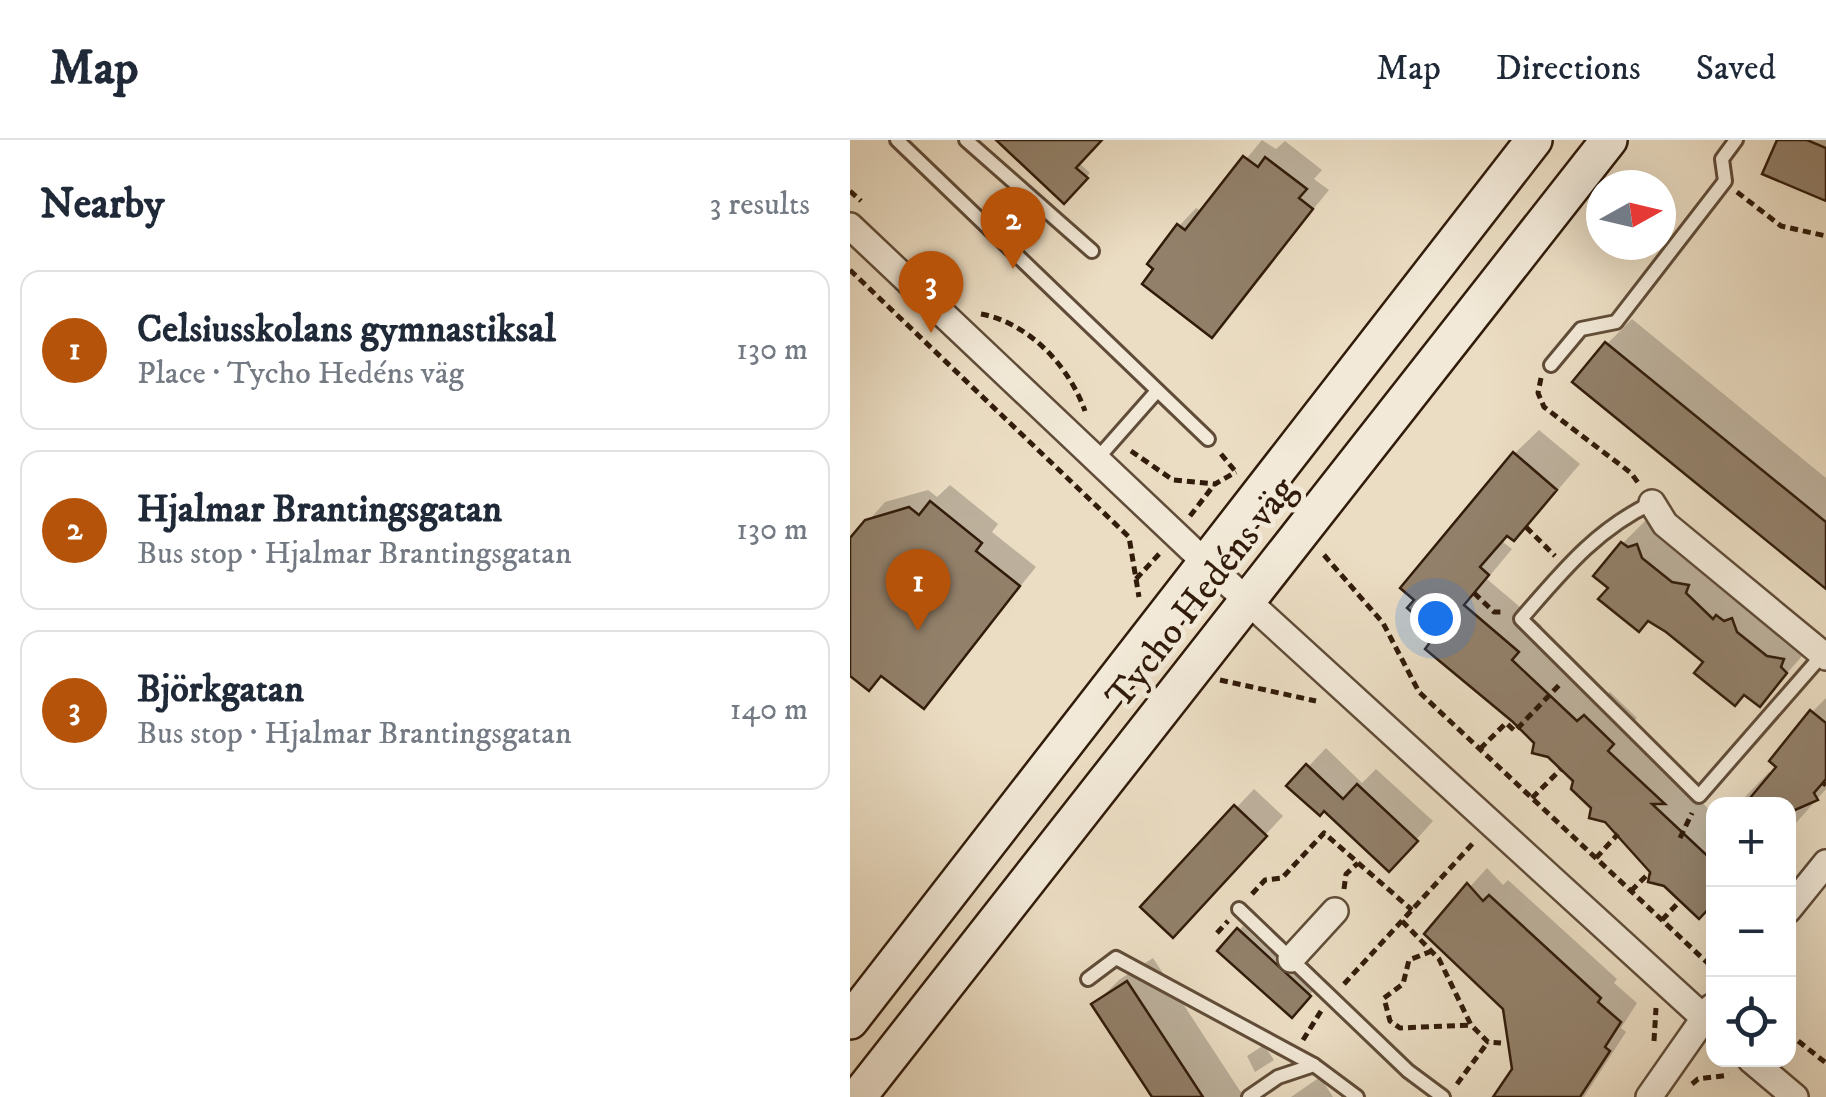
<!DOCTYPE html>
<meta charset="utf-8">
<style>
body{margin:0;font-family:"IM FELL DW Pica",serif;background:#f2f2f3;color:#1f2937}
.controls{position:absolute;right:30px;bottom:30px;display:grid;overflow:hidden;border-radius:20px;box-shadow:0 10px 40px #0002}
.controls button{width:90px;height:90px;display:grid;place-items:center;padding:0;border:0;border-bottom:2px solid #e0e1e3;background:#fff;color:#1f2937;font:50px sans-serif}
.compass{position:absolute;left:736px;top:30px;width:90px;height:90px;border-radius:50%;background:#fff;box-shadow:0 10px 40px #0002;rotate:82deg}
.you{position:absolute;left:585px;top:478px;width:35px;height:35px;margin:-25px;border:8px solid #fff;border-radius:50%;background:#1a73e8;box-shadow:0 0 0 15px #1a73e833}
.badge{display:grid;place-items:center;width:65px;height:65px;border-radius:50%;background:#b45309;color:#fff;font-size:32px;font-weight:700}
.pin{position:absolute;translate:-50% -82px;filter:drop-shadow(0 2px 5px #0008)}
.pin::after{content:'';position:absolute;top:52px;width:35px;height:30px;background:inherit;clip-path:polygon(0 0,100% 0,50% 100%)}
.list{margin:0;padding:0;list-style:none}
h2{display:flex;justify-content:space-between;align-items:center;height:130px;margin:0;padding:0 40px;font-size:42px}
h2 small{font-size:32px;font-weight:400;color:#747a83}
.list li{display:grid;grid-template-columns:65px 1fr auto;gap:30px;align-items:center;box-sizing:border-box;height:160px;margin:0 20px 20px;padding:0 20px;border:2px solid #e0e1e3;border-radius:20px}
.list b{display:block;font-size:38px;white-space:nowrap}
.list p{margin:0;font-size:32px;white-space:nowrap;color:#747a83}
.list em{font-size:32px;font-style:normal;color:#747a83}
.icon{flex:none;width:55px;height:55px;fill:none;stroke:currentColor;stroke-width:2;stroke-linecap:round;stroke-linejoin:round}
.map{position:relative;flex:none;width:976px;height:957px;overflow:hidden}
header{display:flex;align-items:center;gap:60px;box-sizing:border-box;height:140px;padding:0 50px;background:#fff;border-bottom:2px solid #e0e1e3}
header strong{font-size:48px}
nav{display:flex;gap:55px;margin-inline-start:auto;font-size:35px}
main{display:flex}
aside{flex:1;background:#fff}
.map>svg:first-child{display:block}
.shadow{fill:#0003}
.building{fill:#92806a;stroke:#311b0a;stroke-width:2.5}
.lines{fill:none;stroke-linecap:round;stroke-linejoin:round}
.lane-casing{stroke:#604c38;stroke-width:18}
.street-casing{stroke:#604c38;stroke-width:30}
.secondary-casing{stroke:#311b0a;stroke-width:40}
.path{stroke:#311b0a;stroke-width:5;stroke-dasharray:8 5;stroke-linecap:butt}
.lane{stroke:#f2e9d8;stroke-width:12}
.street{stroke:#f2e9d8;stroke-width:25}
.secondary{stroke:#f2e9d8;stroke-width:35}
.labels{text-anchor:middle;stroke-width:10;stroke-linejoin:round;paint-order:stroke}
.street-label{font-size:38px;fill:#311b0a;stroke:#f2e9d8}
</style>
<header>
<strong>Map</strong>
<nav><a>Map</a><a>Directions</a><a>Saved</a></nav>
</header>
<main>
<aside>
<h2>Nearby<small>3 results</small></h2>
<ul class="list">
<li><span class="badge">1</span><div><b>Celsiusskolans gymnastiksal</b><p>Place · Tycho Hedéns väg</p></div><em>130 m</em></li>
<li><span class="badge">2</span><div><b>Hjalmar Brantingsgatan</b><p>Bus stop · Hjalmar Brantingsgatan</p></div><em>130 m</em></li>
<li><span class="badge">3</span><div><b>Björkgatan</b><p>Bus stop · Hjalmar Brantingsgatan</p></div><em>140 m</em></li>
</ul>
</aside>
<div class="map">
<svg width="976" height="957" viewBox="0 0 976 957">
<rect width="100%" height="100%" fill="#ebddc3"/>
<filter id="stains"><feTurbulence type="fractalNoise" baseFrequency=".002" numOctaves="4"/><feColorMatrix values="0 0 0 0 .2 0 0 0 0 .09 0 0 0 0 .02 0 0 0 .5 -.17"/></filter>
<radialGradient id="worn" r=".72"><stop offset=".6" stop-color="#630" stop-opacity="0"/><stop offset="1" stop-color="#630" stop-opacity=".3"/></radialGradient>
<g class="shadow">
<polygon points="149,0 249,0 228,22 240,33 214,61"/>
<polygon points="412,0 426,9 435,1 472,30 464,39 479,50 361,194 329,86 346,68 352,72"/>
<polygon points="930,0 976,0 976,58"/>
<polygon points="782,179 976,338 976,445 757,204"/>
<polygon points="689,290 730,324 688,373 663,398 659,394 653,402 662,409 637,439 692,486 685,494 753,558 760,552 787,578 780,585 864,675 864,761 802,731 781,712 783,705 743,668 726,640 578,508 664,314"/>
<polygon points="100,345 148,384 142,392 186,427 73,566 33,534 0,532 0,402 35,362 78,350 87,357"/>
<polygon points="797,379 960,507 910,564 761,447 773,403"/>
<polygon points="976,558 976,649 938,692 938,664 888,664 919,632 922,635 962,572"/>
<polygon points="476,608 512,643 526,629 583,681 556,711 440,646"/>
<polygon points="404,649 433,676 340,776 293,767"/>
<polygon points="637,728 653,745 658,740 767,839 764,843 787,863 771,888 776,892 734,957 646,957 664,930 655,868 577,794"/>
<polygon points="393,786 463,851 441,875 371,811"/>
<polygon points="303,818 394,957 305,957 244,865 269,840"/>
<polygon points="414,905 424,920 405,932 397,916"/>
<polygon points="470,937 483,957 441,957"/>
</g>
<g class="building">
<polygon points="146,0 252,0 226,28 238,38 214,64"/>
<polygon points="927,0 957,0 976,8 976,61 912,34"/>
<polygon points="393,16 408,27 415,17 457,49 449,58 463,69 362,198 292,144 303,129 297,124 327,84 335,90"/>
<polygon points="755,202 976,382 976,449 722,242"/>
<polygon points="663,312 707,350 664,401 657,396 630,427 639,435 614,465 669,512 662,520 727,581 734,575 764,604 758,611 815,664 802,664 864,722 864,763 849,779 814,746 798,742 800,732 755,682 739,678 741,668 721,649 723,641 698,617 682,613 684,603 663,582 575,509 581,501 571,492 576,485 557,468 564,460 550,448"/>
<polygon points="80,361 132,403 126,411 170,446 74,569 31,536 19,551 0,536 0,398 15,380 59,367 69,375"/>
<polygon points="771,402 778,407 787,404 792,418 822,442 839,445 836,453 863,479 866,475 874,481 882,478 887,492 917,516 934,519 931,527 937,533 910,567 894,555 885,566 844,533 853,522 816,492 798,481 789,492 748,459 758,448 743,436"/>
<polygon points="960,570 976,583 976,639 964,653 968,660 938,673 938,664 895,664 926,627 919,621"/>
<polygon points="456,624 493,659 507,644 568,701 539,732 474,671 470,676 436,646"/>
<polygon points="384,665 417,696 323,798 290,767"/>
<polygon points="617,743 633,761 639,755 751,858 748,862 771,882 755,907 760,911 730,957 643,957 662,929 653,869 574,794"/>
<polygon points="387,788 461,856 442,878 367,811"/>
<polygon points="277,841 353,957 302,957 241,864"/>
</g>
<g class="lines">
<g class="lane-casing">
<g id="lane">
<polyline points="47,0 358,299"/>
<polyline points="116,0 242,111"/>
<polyline points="701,225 731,189 766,182 875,41 872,19 886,0"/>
<polyline points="247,319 307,251"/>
<path d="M802 363C746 389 711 433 671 479L849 656 973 514"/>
<polyline points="389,769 558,931 593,957"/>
<polyline points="238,839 266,818 464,925"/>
<polyline points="399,957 428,937 464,925 507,957"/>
</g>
</g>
<g class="street-casing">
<g id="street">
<polyline points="0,86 356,423 864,887"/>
<polyline points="802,363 815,384 976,517"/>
<polyline points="938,770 976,723"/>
<polyline points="441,819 485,771"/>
<polyline points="901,920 945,957"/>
<polyline points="799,957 862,867"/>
</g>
</g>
<g class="secondary-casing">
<g id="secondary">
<polyline points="0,881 684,0"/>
<polyline points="8,957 759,0"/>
</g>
</g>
<g class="path">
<polyline points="0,51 11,61"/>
<polyline points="887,52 931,86 976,96"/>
<polyline points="0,130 279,397 289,457"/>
<path d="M131 174C179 183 219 226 235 271"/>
<polyline points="691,238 688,253 694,267 781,333 789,344"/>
<polyline points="281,311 323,340 365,344 386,332"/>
<polyline points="371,314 385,331"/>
<polyline points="340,376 364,345"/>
<polyline points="676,387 705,416"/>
<polyline points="474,415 533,483 569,552 864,829"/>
<polyline points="286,439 311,412"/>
<polyline points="624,453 644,472 652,472"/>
<polyline points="370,540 466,561"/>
<polyline points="630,609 656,583 665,591 712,542"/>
<polyline points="973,643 976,645"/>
<polyline points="682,658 711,629"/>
<polyline points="830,698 842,673"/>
<polyline points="746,718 768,694"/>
<polyline points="494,749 496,734 508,723"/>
<polyline points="781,751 800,732"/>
<polyline points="402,754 415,740 432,738 474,693 562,770"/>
<polyline points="812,780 830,761"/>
<polyline points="552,781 589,819 621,885 638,902 651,903"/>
<polyline points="367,793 378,781"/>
<polyline points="582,811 559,820 553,844 534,858 540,881 550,888 621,885"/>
<polyline points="494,844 625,701"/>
<polyline points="938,893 976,923"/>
<polyline points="453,900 471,871"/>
<polyline points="804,901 806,868"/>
<polyline points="607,944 638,902"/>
<polyline points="842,944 848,939 879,935"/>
</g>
<use href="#lane" class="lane"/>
<use href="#street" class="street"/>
<use href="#secondary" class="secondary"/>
</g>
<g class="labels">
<g class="street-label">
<text transform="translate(350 452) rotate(-52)" y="13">Tycho Hedéns väg</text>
</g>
</g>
<rect width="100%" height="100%" filter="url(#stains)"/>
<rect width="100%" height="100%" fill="url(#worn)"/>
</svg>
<div class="controls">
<button>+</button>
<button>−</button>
<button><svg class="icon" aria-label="locate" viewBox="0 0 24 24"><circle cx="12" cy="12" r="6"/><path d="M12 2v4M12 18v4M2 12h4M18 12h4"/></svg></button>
</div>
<svg class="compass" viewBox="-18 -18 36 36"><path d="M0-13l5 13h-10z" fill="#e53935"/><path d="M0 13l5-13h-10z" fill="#747a83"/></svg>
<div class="you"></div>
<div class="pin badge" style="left:68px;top:491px">1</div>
<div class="pin badge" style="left:163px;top:129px">2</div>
<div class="pin badge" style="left:81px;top:193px">3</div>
</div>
</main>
